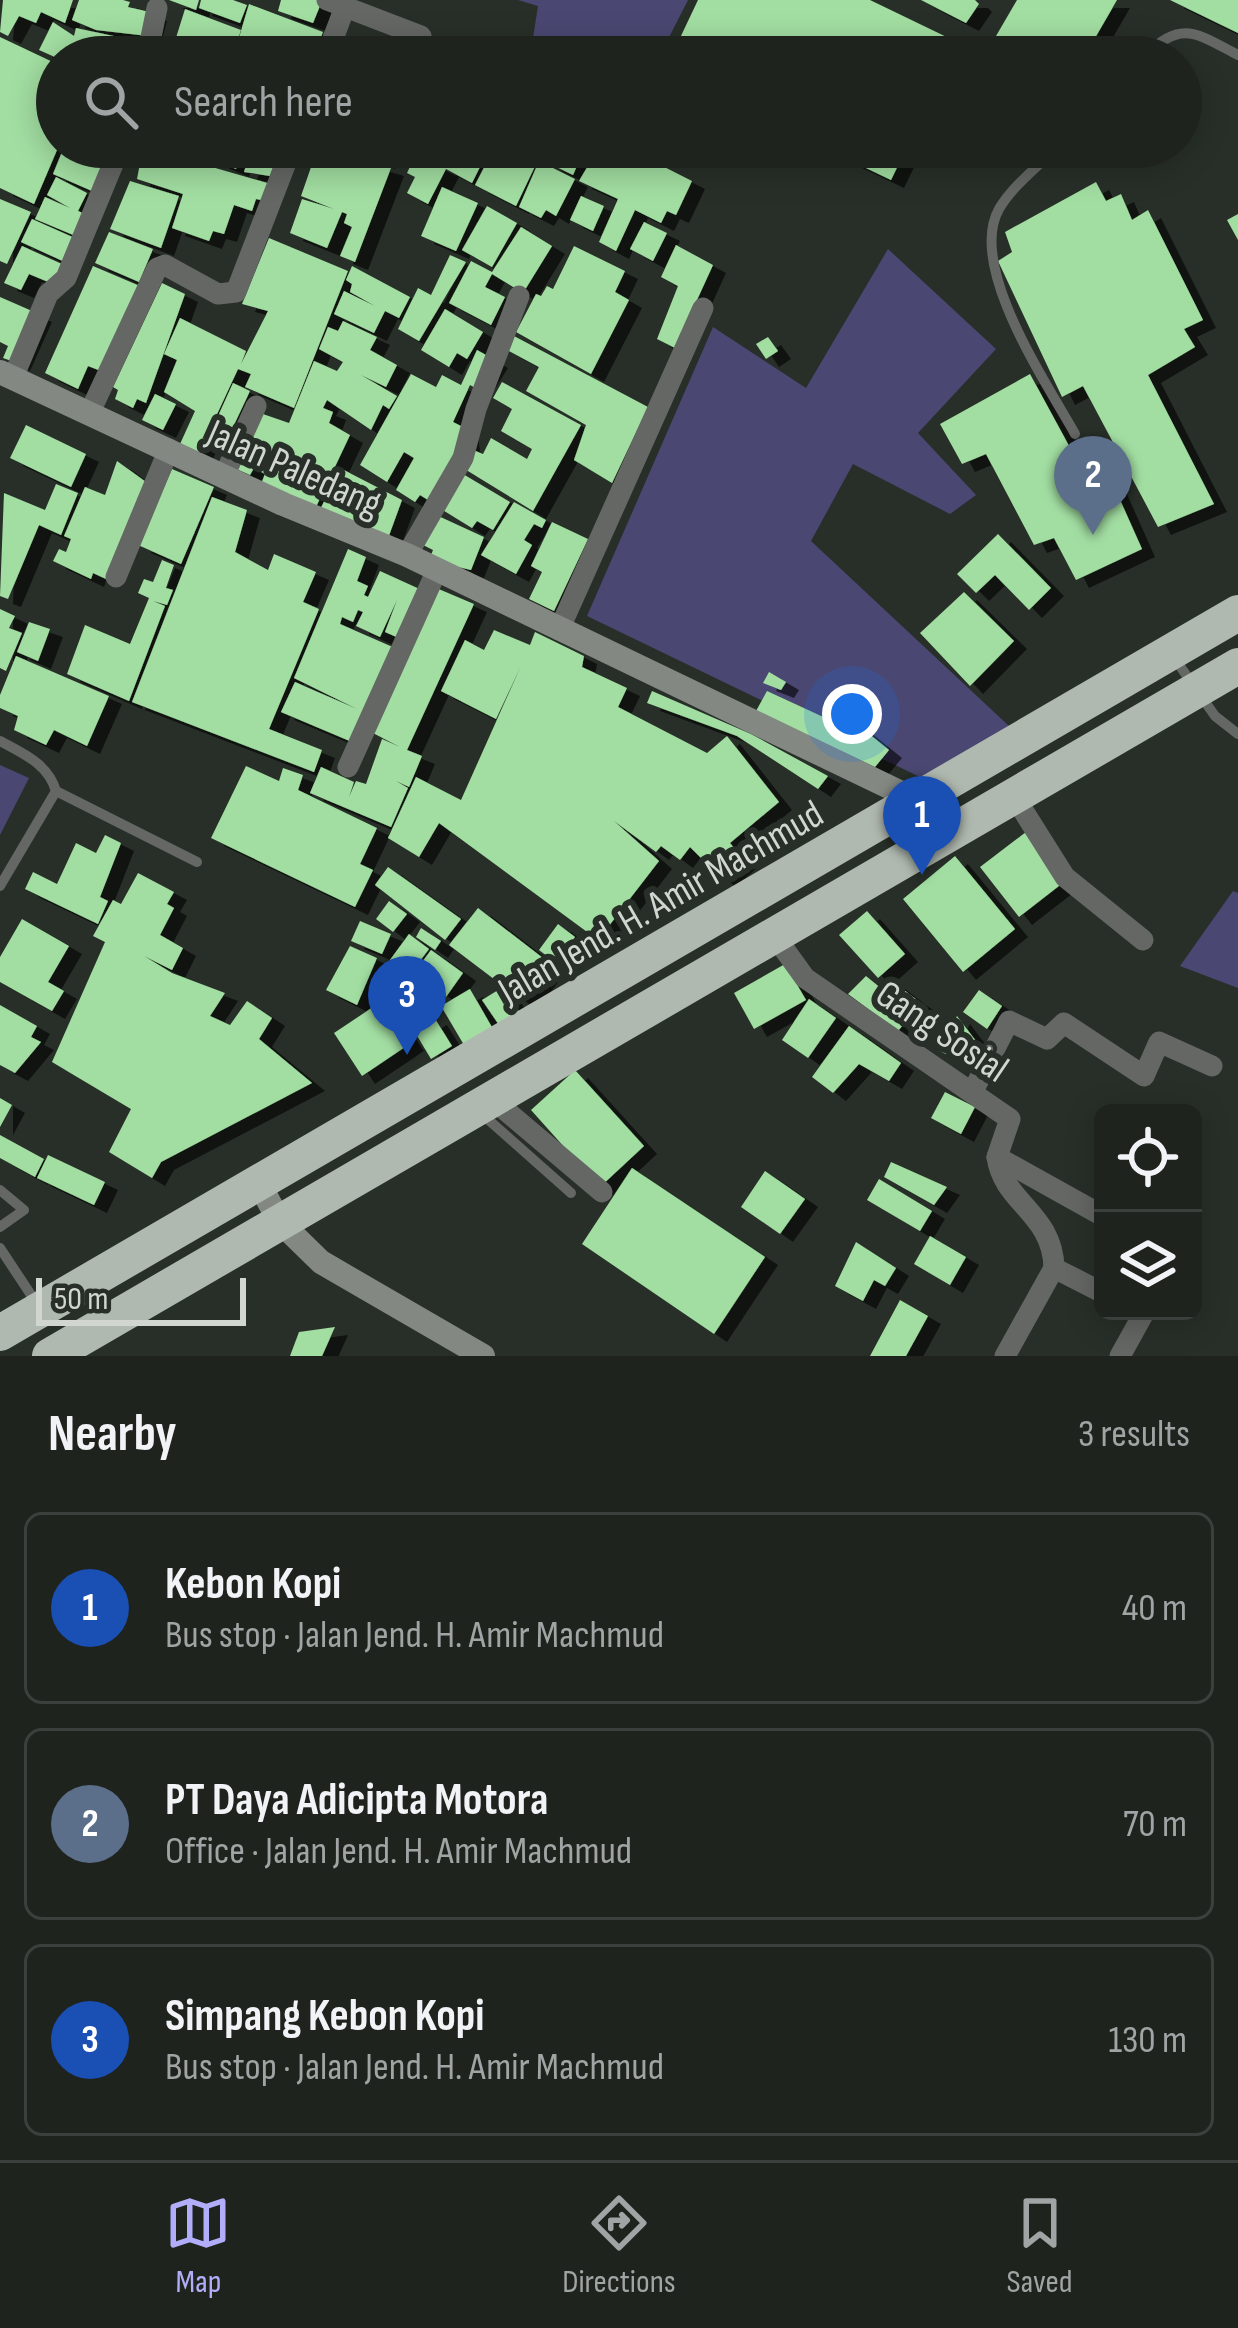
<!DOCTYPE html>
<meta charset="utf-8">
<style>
body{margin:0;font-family:"Sofia Sans Condensed",sans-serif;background:#262b27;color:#f1f3f6}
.controls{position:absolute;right:36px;bottom:36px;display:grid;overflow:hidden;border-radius:18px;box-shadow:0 6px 30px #0003}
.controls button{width:108px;height:108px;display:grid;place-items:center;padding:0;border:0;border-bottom:3px solid #3c403c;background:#1e231e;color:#f1f3f6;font:60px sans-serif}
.scale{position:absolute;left:36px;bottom:30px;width:210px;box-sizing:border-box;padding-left:12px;border:6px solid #d1d6d1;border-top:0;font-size:33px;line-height:42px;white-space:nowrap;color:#d1d6d1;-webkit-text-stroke:9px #282f28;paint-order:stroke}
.you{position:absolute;left:852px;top:714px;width:42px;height:42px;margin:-30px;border:9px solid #fff;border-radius:50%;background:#1a73e8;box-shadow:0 0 0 18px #1a73e833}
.badge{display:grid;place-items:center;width:78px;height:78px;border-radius:50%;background:#b2adf9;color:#fff;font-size:39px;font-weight:700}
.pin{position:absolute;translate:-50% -99px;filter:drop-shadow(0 3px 6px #0008)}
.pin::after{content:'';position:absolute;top:63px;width:42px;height:36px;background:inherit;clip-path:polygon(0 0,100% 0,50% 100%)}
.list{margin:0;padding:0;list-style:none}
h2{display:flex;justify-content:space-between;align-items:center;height:156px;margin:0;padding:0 48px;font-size:51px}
h2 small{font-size:39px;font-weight:400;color:#a1a4a4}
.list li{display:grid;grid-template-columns:78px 1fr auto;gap:36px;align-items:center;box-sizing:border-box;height:192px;margin:0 24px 24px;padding:0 24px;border:3px solid #3c403c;border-radius:18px}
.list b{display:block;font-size:45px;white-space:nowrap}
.list p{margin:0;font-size:39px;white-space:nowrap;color:#a1a4a4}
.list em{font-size:39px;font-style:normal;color:#a1a4a4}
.icon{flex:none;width:66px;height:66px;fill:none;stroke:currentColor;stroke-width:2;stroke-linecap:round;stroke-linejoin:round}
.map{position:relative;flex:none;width:1238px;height:1356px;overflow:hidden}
.search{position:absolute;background:#1e231e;box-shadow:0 6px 30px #0003;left:36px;right:36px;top:36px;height:132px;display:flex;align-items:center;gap:30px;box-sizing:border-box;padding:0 42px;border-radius:66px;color:#a1a4a4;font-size:45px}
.sheet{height:804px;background:#1e231e}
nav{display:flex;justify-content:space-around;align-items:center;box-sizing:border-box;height:168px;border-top:3px solid #3c403c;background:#1e231e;font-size:33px;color:#a1a4a4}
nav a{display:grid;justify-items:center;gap:6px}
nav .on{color:#b2adf9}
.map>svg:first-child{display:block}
.green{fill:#4a4772}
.building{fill:#a2dea2;filter:url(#shadow)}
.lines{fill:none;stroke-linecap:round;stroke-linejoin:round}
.lane{stroke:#646764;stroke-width:10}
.street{stroke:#646764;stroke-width:21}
.secondary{stroke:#838883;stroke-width:24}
.highway{stroke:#b0b9b0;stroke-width:36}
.labels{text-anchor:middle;stroke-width:12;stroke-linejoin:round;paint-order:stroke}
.street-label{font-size:39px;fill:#d1d6d1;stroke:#282f28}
</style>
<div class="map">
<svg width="1238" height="1356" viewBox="0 0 1238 1356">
<defs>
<filter id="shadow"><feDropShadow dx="13" dy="8" stdDeviation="0" flood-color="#0009"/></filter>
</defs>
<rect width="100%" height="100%" fill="#282f28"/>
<g class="green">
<polygon points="518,0 688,0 659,57 530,57 538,6"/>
<polygon points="888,249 996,349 918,433 976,495 950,514 853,464 811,541 1009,726 924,779 587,616 713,327 806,388"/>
<polygon points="0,765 29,778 0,835"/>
<polygon points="1233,891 1238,893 1238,988 1180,966"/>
</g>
<g class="building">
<polygon points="3,0 73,0 65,23 41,12 36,23 19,16 8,36 0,32"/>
<polygon points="79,0 123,0 130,2 128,7 154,13 148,36 96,30 72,20"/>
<polygon points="169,0 199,0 196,10"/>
<polygon points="201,0 233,0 247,5 240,23 199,8"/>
<polygon points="281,0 318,0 322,1 313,23 278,11"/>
<polygon points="698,0 870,0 957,42 950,57 671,57"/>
<polygon points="921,0 975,0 979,4 966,23"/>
<polygon points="1017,0 1117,0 1084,57 1004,57 989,48"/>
<polygon points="1170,0 1238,0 1238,33"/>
<polygon points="249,4 323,32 314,55 287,45 282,57 235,51"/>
<polygon points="185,9 241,30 232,57 170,57"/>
<polygon points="53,22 74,36 76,28 123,38 123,57 57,58 39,50"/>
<polygon points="0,37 57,64 57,150 34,204 0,188"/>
<polygon points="64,147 111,147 92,191 53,174"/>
<polygon points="143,147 271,184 266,201 256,199 252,211 234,205 224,234 213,231 209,241 172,228 183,194 137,179"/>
<polygon points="185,147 243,147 236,169"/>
<polygon points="252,147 280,147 270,176 244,172"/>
<polygon points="318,147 391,168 355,262 340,256 352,227 344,223 347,214 342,212 327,248 290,233 302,199 334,209 301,196"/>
<polygon points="342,147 387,147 382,161"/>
<polygon points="430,147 490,147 472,183 446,169 428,204 407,193 415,177 407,173 416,154 443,168 447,157"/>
<polygon points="501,147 539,158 516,206 475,185 492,152 497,155"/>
<polygon points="519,147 553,147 547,160"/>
<polygon points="555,147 591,147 584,150 573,175 548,163"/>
<polygon points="599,147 625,147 692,181 676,215 667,211 661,223 635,210 616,251 599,242 618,199 579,181"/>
<polygon points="822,147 907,147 891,180"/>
<polygon points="539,161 575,179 556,216 546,210 541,218 519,207"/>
<polygon points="56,177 87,193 78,211 87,215 78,237 35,219 45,197 70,208 47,195"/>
<polygon points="130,181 179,196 161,248 110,229"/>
<polygon points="1096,182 1106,201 1121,194 1132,220 1148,210 1203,320 1184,329 1195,347 1148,375 1214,504 1158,527 1083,386 1062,397 998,261 1012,252 1005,232"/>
<polygon points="442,187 478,203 456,251 421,236"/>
<polygon points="581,196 604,206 593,231 570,220"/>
<polygon points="0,199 31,212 7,264 0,261"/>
<polygon points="487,206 517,223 492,267 462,250"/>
<polygon points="1238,214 1238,240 1227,220"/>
<polygon points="32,219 77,239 67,263 21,242"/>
<polygon points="644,222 667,233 653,261 630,249"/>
<polygon points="521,227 552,246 523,293 492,274 485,287 505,297 491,325 449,303 471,261 492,272"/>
<polygon points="109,232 153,249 139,282 95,263"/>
<polygon points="269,238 348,271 294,408 245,387 251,374 238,369 199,453 180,444 195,411 164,392 177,360 164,354 180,318 246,351 241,364 268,311 242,304"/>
<polygon points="676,245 713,265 675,348 657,339 678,286 661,277"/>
<polygon points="22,246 62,264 53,284 29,274 21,290 4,283"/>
<polygon points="574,246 625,271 615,292 629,300 591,374 516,332 536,294 541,296 547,286 553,289"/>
<polygon points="450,255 466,262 419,341 398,329 418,288 431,295"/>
<polygon points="93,266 140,286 101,371 88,366 78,389 45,373"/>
<polygon points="352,266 410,297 399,318 385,311 374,333 334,314 344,291 375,306 350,292 352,284 346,280"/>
<polygon points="162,283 185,294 146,403 137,399 133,408 115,399 118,390 113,387"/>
<polygon points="0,297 39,314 17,363 3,358 8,346 0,342"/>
<polygon points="445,309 483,332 467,359 457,353 449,367 421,350"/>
<polygon points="343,321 377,337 370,350 397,365 386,387 361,375 397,396 389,409 383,405 371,430 327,400 323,408 333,412 329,423 350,435 315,509 261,484 265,474 254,468 250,475 234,468 260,413 289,423 314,361 337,371 343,362 319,349 328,327 338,331"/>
<polygon points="514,336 648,407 612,483 574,460 586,425 526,391 539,367 507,350"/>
<polygon points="768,337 778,351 766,359 756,344"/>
<polygon points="477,350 495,360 477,389 470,385 453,422 465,428 467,443 428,500 420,495 415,502 396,490 414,458 404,452 387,482 360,465 411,374 436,387 442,375 461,385"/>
<polygon points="1030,374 1074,455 1096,446 1142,549 1076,580 1054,538 1034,545 986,454 962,464 940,424"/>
<polygon points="502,382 581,425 533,511 463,468 473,450 483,454 491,438 527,459 532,449 501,431 512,409 493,398"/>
<polygon points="233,383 250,391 225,444 209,436"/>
<polygon points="155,394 176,404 163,430 142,420"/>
<polygon points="26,425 86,454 71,487 10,458"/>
<polygon points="117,461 146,482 106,579 93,573 91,579 53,561 59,549 66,552 71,539 64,536 85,487 105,495"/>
<polygon points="340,468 402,500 387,541 320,510"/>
<polygon points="172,469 214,487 181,564 138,545"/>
<polygon points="463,474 510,502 493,530 477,521 472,528 441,509"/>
<polygon points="56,484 78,493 61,535 39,525 8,599 0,596 4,493 45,510"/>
<polygon points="212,497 247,510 235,552 268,570 274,554 316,572 303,602 319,609 269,729 322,750 314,772 132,702"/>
<polygon points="514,502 546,520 542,528 534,524 524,540 532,545 516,574 481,555"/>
<polygon points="434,514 484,537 471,570 429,560 433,550 421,544"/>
<polygon points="552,522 588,539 554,611 529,599 542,572 531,566"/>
<polygon points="998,534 1051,588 1029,610 995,575 976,593 957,574"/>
<polygon points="348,549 366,557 357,581 368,586 364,595 368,597 380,571 424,591 401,639 385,632 397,600 380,637 356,626 363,612 358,610 353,622 342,617 340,624 395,648 352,742 281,712 295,682 357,709 294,678"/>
<polygon points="162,560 174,565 166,588 173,590 167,605 153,601 165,606 129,701 67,674 85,625 130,644 149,598 138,593 144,579 153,582"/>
<polygon points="434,587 474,604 407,750 422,756 409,787 396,781 408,788 391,827 310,793 321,767 354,782 349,797 356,781 366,784 382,739 400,747 369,731"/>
<polygon points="964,592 1014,641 970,686 920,633"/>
<polygon points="0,609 15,616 9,628 22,633 6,671 0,668"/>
<polygon points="29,622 50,629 38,661 17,652"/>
<polygon points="494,630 530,645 535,632 584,656 582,667 627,688 618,707 707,753 727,736 779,802 730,843 744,860 722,879 690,847 680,860 661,846 656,852 614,821 659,861 598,940 439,823 419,857 388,838 416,777 461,800 521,666 496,719 441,691 465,640 484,650"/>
<polygon points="16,656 109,696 87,746 54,730 46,745 14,730 18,716 0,708 0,695"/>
<polygon points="769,672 786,682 781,690 763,683"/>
<polygon points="652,691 751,734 828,776 818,789 737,736 647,703"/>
<polygon points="767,691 832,721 844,705 857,714 852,720 889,750 875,767 756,711"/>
<polygon points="246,766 279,781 283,768 303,775 298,790 377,828 360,864 373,870 355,907 211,838"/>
<polygon points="1026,832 1064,882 1019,917 980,867"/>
<polygon points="105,835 121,843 100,897 108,901 98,924 25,889 33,872 57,884 76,843 96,853"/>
<polygon points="955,856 1015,929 963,972 903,899"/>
<polygon points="388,867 461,919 445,940 375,885"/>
<polygon points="138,873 174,892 167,904 174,908 160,935 183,948 172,970 144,956 172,973 225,993 210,1016 230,1025 247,1001 272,1018 259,1039 312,1083 161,1162 152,1178 109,1152 131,1109 52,1062 105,942 93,936 113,900 121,904"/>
<polygon points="389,901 407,914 393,932 376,919"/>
<polygon points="478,908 552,965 524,1002 449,945"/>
<polygon points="867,911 905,954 878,978 839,935"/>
<polygon points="22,919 69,946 48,982 64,991 52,1011 0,982 0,957"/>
<polygon points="360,921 391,934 382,954 351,941"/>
<polygon points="558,924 575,937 556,963 539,950"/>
<polygon points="421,928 441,941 435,950 416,937"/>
<polygon points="409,934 429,949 410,974 390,960"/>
<polygon points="350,946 377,958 357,1005 326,990"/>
<polygon points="431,950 463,973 446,997 414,973"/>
<polygon points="785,964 806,1000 754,1029 734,993"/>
<polygon points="396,972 433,997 422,1014 385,989"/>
<polygon points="866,976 882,989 888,978 921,1003 898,1031 848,994"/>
<polygon points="503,987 519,1012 499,1025 482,1000"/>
<polygon points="470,989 493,1029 464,1045 441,1006"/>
<polygon points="979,990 1002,1006 987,1029 963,1012"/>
<polygon points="809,999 836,1018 808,1058 782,1040"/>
<polygon points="382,1001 411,1043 362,1076 334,1033"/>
<polygon points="0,1005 37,1026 31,1037 41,1042 15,1073 0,1065"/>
<polygon points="957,1016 982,1049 971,1065 939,1051"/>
<polygon points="434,1017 452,1046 431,1059 413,1029"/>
<polygon points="849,1026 901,1063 889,1081 859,1064 833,1093 812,1077"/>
<polygon points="575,1070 644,1146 600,1187 531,1110"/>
<polygon points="945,1092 975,1107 961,1134 931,1118"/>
<polygon points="0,1098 12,1105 0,1127"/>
<polygon points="0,1135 44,1159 35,1177 0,1158"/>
<polygon points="48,1155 105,1182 94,1205 37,1178"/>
<polygon points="891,1162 947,1187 934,1205 884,1177"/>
<polygon points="632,1168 765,1257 714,1334 582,1244"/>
<polygon points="765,1171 805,1199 780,1234 741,1207"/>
<polygon points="879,1179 932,1211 920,1231 867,1200"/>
<polygon points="930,1236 966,1257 950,1285 914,1264"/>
<polygon points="856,1242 896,1268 885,1286 874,1280 863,1301 835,1286"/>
<polygon points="900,1300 928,1316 906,1356 870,1356"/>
<polygon points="335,1327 322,1356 290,1356 299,1332"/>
</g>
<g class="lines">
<g class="lane">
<path d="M1144 57C1181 19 1196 33 1238 55"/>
<path d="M1057 147C1039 166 1012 186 999 209 967 266 1046 382 1075 434"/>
<polyline points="1175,659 1215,716 1238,734"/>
<path d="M0 741C24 754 48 764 56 791L0 886"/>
<polyline points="56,791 197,862"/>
<polyline points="483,1115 571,1193"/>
<polyline points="0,1190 24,1210 0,1227"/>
<polyline points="0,1248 39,1307"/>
</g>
<g class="street">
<polyline points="327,0 421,36"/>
<polyline points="147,57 157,8"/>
<polyline points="326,57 345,7"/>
<polyline points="13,378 48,294 66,278 120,147"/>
<polyline points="89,414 157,268 165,265 218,294 236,292 292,147"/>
<polyline points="224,476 256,406"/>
<polyline points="407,555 463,458 476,409 519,296"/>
<polyline points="116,577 169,449"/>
<polyline points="559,630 703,308"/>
<polyline points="348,767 437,570"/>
<polyline points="1014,796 1065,877 1143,940"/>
<polyline points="774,935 805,978 1010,1119 997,1157 1103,1216"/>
<polyline points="973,1091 1009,1021 1047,1039 1064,1023 1144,1076 1159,1042 1212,1066"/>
<polyline points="492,1099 602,1192"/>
<path d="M997 1157C1003 1203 1053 1213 1054 1268"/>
<polyline points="1005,1356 1054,1268 1103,1293"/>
<polyline points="1120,1356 1145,1311"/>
</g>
<g class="secondary">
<polyline points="0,372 283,504 407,555 916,800"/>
<polyline points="259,1183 279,1221 321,1262 483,1356"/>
</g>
<g class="highway">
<polyline points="0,1333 1238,613"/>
<polyline points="50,1356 1238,666"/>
</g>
</g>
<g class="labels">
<g class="street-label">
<text transform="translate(295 467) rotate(24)" y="14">Jalan Paledang</text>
<text transform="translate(660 901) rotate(-30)" y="14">Jalan Jend. H. Amir Machmud</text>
<text transform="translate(943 1030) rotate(34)" y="14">Gang Sosial</text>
</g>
</g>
</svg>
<div class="controls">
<button><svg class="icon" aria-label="locate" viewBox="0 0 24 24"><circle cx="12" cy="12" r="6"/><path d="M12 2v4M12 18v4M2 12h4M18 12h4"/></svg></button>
<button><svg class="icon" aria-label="layers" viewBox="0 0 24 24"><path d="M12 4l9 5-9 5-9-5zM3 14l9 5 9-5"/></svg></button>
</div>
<div class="scale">50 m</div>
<div class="you"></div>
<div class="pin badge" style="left:922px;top:875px;background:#1a4fb4">1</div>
<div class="pin badge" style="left:1093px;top:535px;background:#5c6f8a">2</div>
<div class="pin badge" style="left:407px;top:1055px;background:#1a4fb4">3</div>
<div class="search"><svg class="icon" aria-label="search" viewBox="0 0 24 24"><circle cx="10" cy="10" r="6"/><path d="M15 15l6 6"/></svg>Search here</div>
</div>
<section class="sheet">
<h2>Nearby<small>3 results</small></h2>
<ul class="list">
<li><span class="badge" style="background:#1a4fb4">1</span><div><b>Kebon Kopi</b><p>Bus stop · Jalan Jend. H. Amir Machmud</p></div><em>40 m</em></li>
<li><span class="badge" style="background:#5c6f8a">2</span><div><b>PT Daya Adicipta Motora</b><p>Office · Jalan Jend. H. Amir Machmud</p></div><em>70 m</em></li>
<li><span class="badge" style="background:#1a4fb4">3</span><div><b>Simpang Kebon Kopi</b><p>Bus stop · Jalan Jend. H. Amir Machmud</p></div><em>130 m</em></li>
</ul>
</section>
<nav>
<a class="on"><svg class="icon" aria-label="map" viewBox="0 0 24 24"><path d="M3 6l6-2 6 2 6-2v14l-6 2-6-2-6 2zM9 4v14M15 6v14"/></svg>Map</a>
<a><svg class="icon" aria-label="directions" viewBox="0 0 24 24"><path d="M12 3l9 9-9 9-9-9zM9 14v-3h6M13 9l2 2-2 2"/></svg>Directions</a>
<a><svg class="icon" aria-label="saved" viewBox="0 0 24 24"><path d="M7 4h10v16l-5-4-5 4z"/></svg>Saved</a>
</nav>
